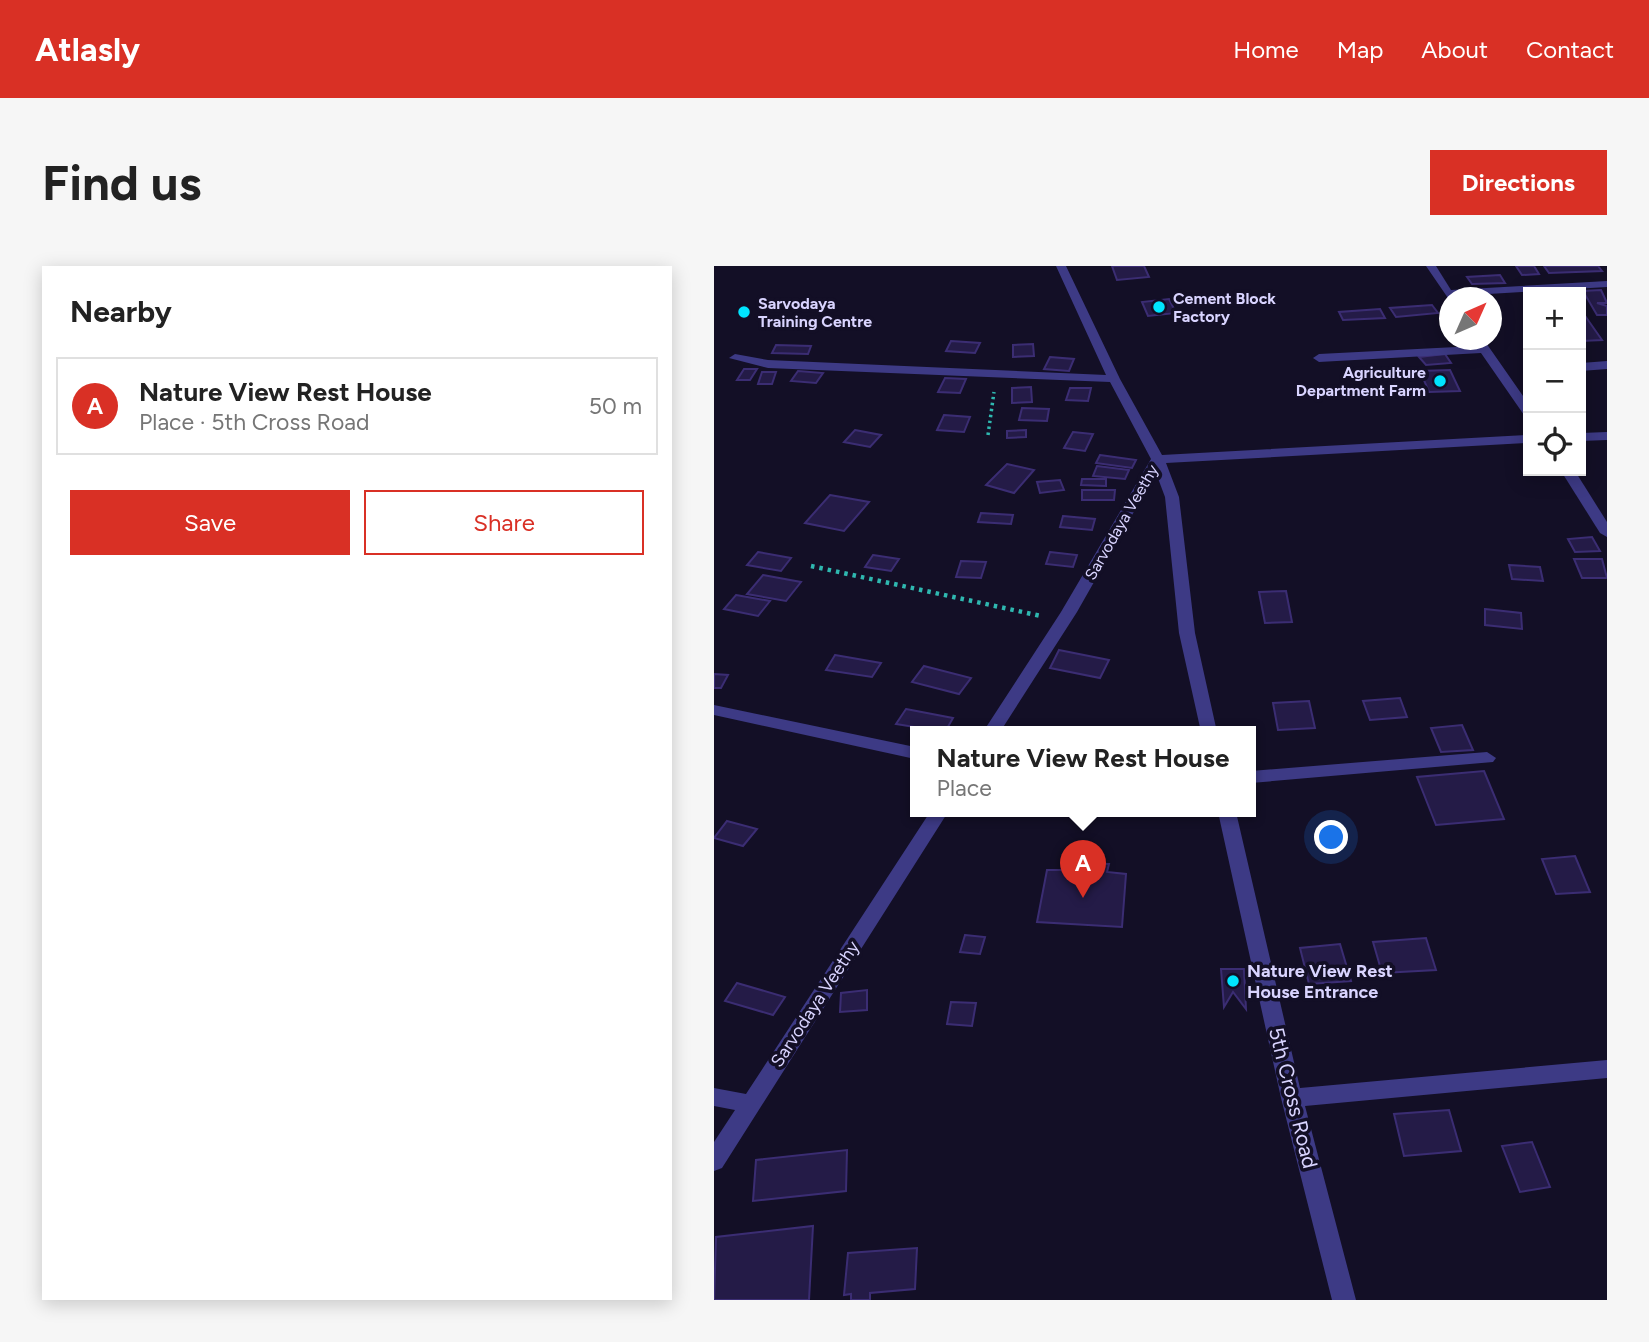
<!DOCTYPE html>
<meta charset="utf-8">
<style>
body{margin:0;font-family:Figtree,sans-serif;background:#f6f6f6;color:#222}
.controls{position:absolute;right:21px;top:21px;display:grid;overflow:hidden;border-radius:0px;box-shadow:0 4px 18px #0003}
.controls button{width:63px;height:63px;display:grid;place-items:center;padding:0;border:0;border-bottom:2px solid #e0e0e0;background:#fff;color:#222;font:35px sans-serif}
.compass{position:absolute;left:725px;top:21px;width:63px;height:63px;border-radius:50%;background:#fff;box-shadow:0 4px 18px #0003;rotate:45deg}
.you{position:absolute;left:618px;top:572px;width:24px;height:24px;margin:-18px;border:5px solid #fff;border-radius:50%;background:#1a73e8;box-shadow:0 0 0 10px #1a73e833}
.badge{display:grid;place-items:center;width:46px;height:46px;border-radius:50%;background:#d93025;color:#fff;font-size:23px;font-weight:700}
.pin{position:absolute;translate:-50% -58px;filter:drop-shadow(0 2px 4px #0008)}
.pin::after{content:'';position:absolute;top:37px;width:24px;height:21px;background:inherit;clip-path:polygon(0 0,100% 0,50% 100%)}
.popup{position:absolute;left:196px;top:460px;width:346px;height:91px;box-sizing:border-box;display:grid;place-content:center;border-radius:0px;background:#fff;filter:drop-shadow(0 2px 5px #0005);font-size:23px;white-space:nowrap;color:#767676}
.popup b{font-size:26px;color:#222}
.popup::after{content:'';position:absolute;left:50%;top:100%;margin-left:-14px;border:14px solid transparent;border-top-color:#fff}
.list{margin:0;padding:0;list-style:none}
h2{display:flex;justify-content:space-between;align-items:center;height:91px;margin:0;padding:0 28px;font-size:30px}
h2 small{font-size:23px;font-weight:400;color:#767676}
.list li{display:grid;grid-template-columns:46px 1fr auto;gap:21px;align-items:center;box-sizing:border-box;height:98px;margin:0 14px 14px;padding:0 14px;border:2px solid #e0e0e0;border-radius:0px}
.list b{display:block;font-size:26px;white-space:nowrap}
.list p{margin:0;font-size:23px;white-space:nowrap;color:#767676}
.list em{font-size:23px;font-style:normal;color:#767676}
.actions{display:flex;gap:14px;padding:21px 28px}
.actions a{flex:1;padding:16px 0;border:2px solid #d93025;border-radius:0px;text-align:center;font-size:24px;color:#d93025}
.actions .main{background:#d93025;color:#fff}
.icon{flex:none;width:38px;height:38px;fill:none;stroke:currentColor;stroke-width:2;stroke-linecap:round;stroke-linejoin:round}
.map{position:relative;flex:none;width:893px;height:1034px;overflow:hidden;border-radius:0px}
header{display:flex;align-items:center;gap:42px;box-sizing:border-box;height:98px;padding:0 35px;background:#d93025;color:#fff}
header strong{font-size:33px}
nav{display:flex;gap:38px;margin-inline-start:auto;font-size:24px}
.intro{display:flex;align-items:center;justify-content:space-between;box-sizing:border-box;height:168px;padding:0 42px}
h1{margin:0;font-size:49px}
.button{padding:18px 32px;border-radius:0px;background:#d93025;color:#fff;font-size:24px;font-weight:700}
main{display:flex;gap:42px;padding:0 42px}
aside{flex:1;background:#fff;border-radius:0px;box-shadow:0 4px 18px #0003}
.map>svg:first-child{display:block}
.building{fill:#241b47;stroke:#3b2d73;stroke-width:2}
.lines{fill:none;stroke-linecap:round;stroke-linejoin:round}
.path-far1{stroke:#2fb8b0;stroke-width:3.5;stroke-dasharray:2.5 3.5;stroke-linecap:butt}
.path{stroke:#2fb8b0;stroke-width:4.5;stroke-dasharray:3.5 5;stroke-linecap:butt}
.minor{fill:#3d3a85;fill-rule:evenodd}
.poi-dot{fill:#00e5ff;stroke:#130f26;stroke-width:2.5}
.labels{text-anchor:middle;stroke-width:7;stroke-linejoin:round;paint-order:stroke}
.far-poi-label{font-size:16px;font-weight:bold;fill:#d9d4ff;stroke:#130f26;text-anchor:start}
.far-street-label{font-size:16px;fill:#d9d4ff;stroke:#130f26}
.poi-label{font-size:18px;font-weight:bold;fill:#d9d4ff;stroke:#130f26;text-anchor:start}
.street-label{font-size:18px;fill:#d9d4ff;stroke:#130f26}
.near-street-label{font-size:21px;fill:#d9d4ff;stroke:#130f26}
</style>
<header>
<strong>Atlasly</strong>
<nav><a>Home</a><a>Map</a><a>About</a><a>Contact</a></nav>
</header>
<div class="intro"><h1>Find us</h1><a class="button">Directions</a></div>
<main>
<aside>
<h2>Nearby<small></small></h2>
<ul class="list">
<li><span class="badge">A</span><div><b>Nature View Rest House</b><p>Place · 5th Cross Road</p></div><em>50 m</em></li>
</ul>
<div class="actions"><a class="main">Save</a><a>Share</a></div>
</aside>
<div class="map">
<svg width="893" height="1034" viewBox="0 0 893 1034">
<rect width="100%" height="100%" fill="#130f26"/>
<g class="building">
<polygon points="398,0 430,0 435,11 403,14"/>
<polygon points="802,0 820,0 825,8 808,9"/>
<polygon points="830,0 884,0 888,5 835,7"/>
<polygon points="786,9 791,17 758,18 753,11"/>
<polygon points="887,24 893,37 883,37 893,40 893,49 883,49 869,25"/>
<polygon points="455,33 462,47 434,50 428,36"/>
<polygon points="718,39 724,47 682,51 676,42"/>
<polygon points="666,43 671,52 629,54 625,46"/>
<polygon points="867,44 888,74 867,75"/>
<polygon points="237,75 266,77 261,87 232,85"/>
<polygon points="319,78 320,90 299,91 299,79"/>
<polygon points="62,79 97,80 94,88 58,87"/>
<polygon points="731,88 737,97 712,99 705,91"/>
<polygon points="336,91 360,93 355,105 330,103"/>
<polygon points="30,103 43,103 36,114 23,114"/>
<polygon points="736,104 746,125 715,126 706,105"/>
<polygon points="84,105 109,107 102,117 77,115"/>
<polygon points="48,106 62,106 58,118 44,118"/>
<polygon points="231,112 252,113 246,127 224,126"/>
<polygon points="317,121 318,136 298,137 298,122"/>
<polygon points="356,122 377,122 374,135 352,134"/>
<polygon points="308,142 335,143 333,155 305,154"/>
<polygon points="230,149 256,151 250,166 223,164"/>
<polygon points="141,164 167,169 156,181 130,176"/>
<polygon points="312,164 312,171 293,172 293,165"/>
<polygon points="359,166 379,168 371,185 350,182"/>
<polygon points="386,189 422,194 418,202 382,197"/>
<polygon points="293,198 320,204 300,227 272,219"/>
<polygon points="383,200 415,204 411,213 379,210"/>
<polygon points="368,213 392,213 392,220 367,219"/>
<polygon points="346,214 350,224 326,227 323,216"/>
<polygon points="368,224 401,224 400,234 368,234"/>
<polygon points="116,229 155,236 130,265 91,257"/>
<polygon points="267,247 299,249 297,258 264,256"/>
<polygon points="349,250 381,253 378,264 346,261"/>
<polygon points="878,271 886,285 861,286 854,273"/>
<polygon points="44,286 77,292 67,305 33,299"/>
<polygon points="336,286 363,289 359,301 332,298"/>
<polygon points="159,289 185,293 177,305 151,301"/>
<polygon points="860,293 888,293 893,312 868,312"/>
<polygon points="247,295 272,296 267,312 242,311"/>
<polygon points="795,299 826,301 829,315 798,313"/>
<polygon points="49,309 87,316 72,335 33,328"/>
<polygon points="572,325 578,356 551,357 545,326"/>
<polygon points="22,329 56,335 44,350 10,343"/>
<polygon points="771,343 807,347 808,363 771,359"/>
<polygon points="345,384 395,394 386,412 336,402"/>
<polygon points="121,389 167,397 158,411 112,404"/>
<polygon points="210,400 257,412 245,428 198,416"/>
<polygon points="0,408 14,409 7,422 0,422"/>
<polygon points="686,432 693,451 656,454 649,435"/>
<polygon points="595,435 601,462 564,464 559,437"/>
<polygon points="192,443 239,452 231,466 182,458"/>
<polygon points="748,459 759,484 727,486 717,462"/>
<polygon points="770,505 790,553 722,559 703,511"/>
<polygon points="13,555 43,563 29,580 0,572"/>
<polygon points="861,590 876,626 842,628 828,593"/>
<polygon points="348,597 395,598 393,606 412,608 408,661 323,656 333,604 349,604"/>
<polygon points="251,669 271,671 266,688 246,686"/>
<polygon points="712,672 722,704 668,707 659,676"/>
<polygon points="626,678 637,715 595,718 586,682"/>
<polygon points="507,703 530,703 532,743 519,726 510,741"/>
<polygon points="23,717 71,731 59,749 11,735"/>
<polygon points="153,724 153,744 126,746 127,727"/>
<polygon points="237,736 262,737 258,760 233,758"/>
<polygon points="735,844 747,885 690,890 680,848"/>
<polygon points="818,876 836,921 806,926 788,880"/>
<polygon points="133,884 132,925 39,935 42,894"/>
<polygon points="99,960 95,1034 0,1034 2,971"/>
<polygon points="203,982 201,1023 156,1027 156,1034 137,1034 137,1028 130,1029 134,987"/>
</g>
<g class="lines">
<polyline class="path-far1" points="274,169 280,126"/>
<polyline class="path" points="97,300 327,350"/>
<g class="minor">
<polygon points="342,0 352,0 406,113 448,189 814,169 814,177 452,197 465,231 481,367 503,466 487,466 465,367 451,231 442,207 363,346 286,466 269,466 347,346 437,193 396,116 54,102 15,92 21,88 54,94 392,109"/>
<polygon points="712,0 722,0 737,24 893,15 893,21 741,30 736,32 736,35"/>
<polygon points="758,74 770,74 814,137 814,150 810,149 767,87 605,96 599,92 605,88 762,80"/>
<polygon points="893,95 893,103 867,105 867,97"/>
<polygon points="893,166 893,174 867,175 867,167"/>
<polygon points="847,205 861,205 893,256 893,271 886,267"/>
<polygon points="0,439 201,481 201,493 0,449"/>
<polygon points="773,486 782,492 779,496 537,517 537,505"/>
<polygon points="216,546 234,546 8,902 0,905 0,876 21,844 0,840 0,822 32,828"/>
<polygon points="504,546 522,546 586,822 893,794 893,812 591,840 642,1034 618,1034 567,832"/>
</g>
</g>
<g class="poi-dot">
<circle cx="445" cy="41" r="7"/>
<circle cx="30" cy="46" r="7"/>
<circle cx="726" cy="115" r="7"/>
<circle cx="519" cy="715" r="7"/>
</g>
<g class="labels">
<g class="far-poi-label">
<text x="459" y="38">Cement Block<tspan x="459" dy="18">Factory</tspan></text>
<text x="44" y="43">Sarvodaya<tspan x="44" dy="18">Training Centre</tspan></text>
<text x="712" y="112" text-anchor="end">Agriculture<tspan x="712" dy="18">Department Farm</tspan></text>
</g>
<g class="far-street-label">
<text transform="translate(407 256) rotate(-60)" y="6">Sarvodaya Veethy</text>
</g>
<g class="poi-label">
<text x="533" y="711">Nature View Rest<tspan x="533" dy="21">House Entrance</tspan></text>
</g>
<g class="street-label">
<text transform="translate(101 738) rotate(-57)" y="6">Sarvodaya Veethy</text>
</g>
<g class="near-street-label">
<text transform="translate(579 832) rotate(76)" y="7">5th Cross Road</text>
</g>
</g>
</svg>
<div class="controls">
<button>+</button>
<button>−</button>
<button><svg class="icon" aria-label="locate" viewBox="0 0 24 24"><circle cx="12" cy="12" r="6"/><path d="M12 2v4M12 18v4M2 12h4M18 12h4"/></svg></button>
</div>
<svg class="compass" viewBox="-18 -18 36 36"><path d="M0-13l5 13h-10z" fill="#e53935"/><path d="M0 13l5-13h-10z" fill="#767676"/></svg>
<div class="you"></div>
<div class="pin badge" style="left:369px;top:632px">A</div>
<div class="popup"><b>Nature View Rest House</b>Place</div>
</div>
</main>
